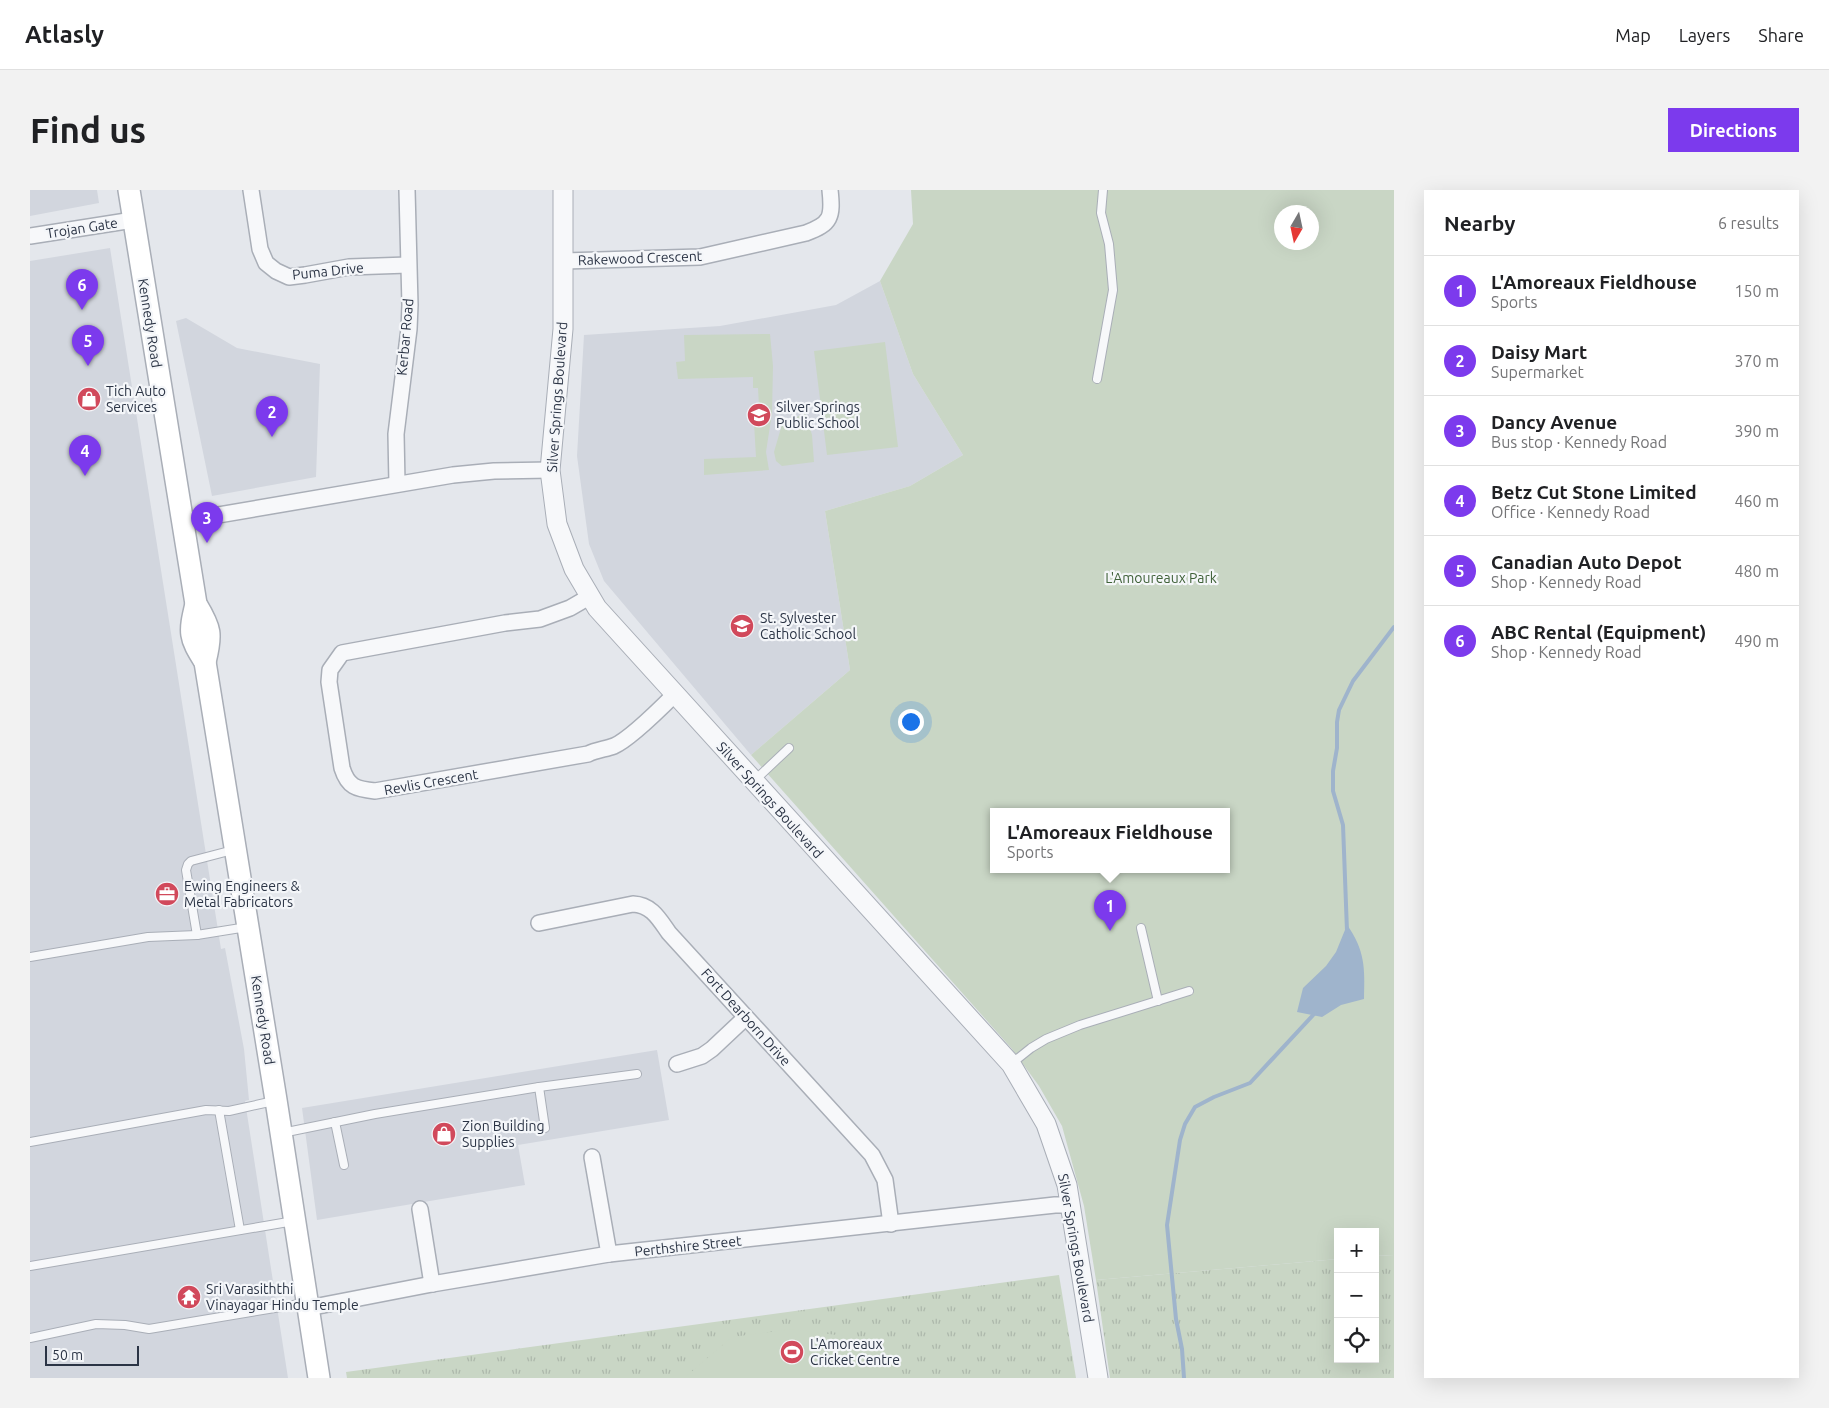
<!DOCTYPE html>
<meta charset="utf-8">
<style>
body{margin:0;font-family:Ubuntu,sans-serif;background:#f2f2f2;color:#202124}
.controls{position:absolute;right:15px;bottom:15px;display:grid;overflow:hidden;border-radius:0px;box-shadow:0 5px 20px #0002}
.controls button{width:45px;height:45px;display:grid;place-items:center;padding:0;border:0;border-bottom:1px solid #e0e0e0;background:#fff;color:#202124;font:25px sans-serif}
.compass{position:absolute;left:1244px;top:15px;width:45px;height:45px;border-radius:50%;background:#fff;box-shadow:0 5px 20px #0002;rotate:189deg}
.scale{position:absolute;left:15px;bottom:12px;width:94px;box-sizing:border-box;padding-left:5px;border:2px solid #2b3445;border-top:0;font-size:14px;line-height:18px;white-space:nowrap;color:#2b3445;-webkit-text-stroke:4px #f4f6f9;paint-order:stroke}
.you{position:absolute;left:880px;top:531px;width:18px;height:18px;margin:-12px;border:4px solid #fff;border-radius:50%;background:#1a73e8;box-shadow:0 0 0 8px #1a73e833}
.badge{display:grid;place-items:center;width:32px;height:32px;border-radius:50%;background:#7c3aed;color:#fff;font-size:16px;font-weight:700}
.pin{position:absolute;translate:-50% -41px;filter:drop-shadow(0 1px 2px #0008)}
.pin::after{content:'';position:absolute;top:26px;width:18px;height:15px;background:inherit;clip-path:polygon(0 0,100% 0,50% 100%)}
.popup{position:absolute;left:960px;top:618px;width:240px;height:65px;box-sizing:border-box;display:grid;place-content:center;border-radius:0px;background:#fff;filter:drop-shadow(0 1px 4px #0005);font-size:16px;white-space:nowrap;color:#757577}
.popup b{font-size:19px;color:#202124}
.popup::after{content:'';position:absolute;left:50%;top:100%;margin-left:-10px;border:10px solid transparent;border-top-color:#fff}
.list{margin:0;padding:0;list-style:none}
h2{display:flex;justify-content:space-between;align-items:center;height:65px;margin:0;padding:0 20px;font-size:21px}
h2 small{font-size:16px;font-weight:400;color:#757577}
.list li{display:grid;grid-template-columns:32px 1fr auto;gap:15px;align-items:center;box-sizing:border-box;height:70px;padding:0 20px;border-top:1px solid #e0e0e0}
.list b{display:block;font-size:19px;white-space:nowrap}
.list p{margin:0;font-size:16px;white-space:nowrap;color:#757577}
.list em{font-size:16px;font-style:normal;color:#757577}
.icon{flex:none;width:28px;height:28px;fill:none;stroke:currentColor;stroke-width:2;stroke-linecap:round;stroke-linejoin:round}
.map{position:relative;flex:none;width:1364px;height:1188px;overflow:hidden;border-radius:0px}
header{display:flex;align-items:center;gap:30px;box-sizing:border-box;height:70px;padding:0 25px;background:#fff;border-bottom:1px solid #e0e0e0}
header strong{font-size:24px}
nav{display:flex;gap:28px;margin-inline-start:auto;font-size:18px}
.intro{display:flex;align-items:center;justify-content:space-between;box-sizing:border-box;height:120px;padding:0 30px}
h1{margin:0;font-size:35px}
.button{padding:12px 22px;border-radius:0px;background:#7c3aed;color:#fff;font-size:18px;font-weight:700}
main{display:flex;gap:30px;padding:0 30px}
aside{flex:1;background:#fff;border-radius:0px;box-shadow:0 5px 20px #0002}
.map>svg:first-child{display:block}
.built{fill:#d2d6de}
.grass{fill:url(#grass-tufts)}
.green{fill:#c9d6c5;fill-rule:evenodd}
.water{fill:#9fb4cc}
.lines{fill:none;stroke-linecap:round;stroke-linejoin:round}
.stream{stroke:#9fb4cc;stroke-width:4}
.service-casing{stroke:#a9aeb7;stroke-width:10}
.minor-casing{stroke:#a9aeb7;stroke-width:18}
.tertiary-casing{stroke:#a9aeb7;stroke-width:21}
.secondary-casing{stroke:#a9aeb7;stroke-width:24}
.service{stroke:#f7f8fa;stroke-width:8}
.minor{stroke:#f7f8fa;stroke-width:15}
.tertiary{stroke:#f7f8fa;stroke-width:19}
.secondary{stroke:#fff;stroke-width:21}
.labels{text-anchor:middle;stroke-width:4.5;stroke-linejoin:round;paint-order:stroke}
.street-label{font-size:14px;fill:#2b3445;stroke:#f4f6f9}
.poi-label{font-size:14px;fill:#2b3445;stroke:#f4f6f9;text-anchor:start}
.park-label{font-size:14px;fill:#3f6138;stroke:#f4f6f9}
</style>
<header>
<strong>Atlasly</strong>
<nav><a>Map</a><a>Layers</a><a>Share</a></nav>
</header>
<div class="intro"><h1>Find us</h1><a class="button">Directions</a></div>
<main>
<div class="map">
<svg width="1364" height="1188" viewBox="0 0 1364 1188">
<defs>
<pattern id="grass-tufts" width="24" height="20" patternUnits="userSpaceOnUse" patternTransform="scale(1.25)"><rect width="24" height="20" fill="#c9d6c5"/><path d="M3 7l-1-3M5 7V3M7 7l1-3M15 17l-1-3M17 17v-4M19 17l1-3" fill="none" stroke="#adb8ab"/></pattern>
</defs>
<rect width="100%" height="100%" fill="#e4e7ec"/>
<g class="built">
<polygon points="0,0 67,0 69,13 0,26"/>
<polygon points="80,58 191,759 195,758 214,859 219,910 215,911 258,1188 0,1188 0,71"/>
<polygon points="850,91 883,184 933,265 880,296 795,321 820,480 721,565 574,391 559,354 547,266 554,145 690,136 806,115"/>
<polygon points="156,128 207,158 290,174 286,287 182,306 146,131"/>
<polygon points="627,860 639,930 488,955 495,995 287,1030 272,918"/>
</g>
<g class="grass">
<polygon points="1364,1065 1364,1188 1080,1188 1066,1090 1308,1069 1308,1169 1345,1169 1345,1066"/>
<polygon points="1029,1085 1046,1188 317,1188 316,1182"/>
</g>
<g class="green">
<path d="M881 0H1364V1065L1345 1066V1042H1308V1069L1066 1090 1054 1016 1032 936 1009 896 982 859 721 565 820 480 795 321 880 296 933 265 883 184 850 91 883 34ZM1252 22H1282V52H1252ZM964 622H1196V680H964Z"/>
<polygon points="740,144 743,176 742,223 736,262 739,280 674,285 674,269 726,267 723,216 729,217 728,198 723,198 723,187 648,189 646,172 655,171 654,145"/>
<polygon points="855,152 868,257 797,265 784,161"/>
<polygon points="775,222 782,245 784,272 752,276 746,271 744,262 753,231 764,229"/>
<polygon points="762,1139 814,1146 866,1177 872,1188 654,1188 702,1147"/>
</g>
<path class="water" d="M1317 735C1335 760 1335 778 1334 809L1311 815 1292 827 1267 822 1273 798 1296 776 1306 762Z"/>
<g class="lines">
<g class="stream">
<polyline points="1317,741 1313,635 1303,601 1303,581 1307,558 1307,532 1309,520 1323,491 1364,437"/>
<polyline points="1154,1188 1152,1159 1146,1129 1137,1035 1150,950 1155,934 1165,917 1184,907 1220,893 1285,823"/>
</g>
<g class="service-casing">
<g id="service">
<polyline points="1067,189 1083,100 1079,54 1071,23 1073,0"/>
<polyline points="725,590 759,558"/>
<polyline points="203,660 161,671 158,674 156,680 167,745 217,737"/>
<polyline points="1111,738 1128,811"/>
<polyline points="0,767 118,747 167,745"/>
<polyline points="981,874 1001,858 1016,849 1050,835 1159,801"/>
<polyline points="509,897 515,938"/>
<polyline points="189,920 210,1040"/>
<polyline points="305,932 314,975"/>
<polyline points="252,943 345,924 509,897 607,884"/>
<polyline points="0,952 176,920 199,921 244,911"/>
<polyline points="0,1076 264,1031"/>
<polyline points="0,1148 66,1134 95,1135 119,1139 275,1113"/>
</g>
</g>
<g class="minor-casing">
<g id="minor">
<polyline points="221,0 230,59 236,73 246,81 259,87 275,85 319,77 378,75"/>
<polyline points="0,46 103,30"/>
<path d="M534 71 670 67 776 43C801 34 803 27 800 0"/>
<polyline points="367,294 366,244 379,139 380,115 377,0"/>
<polyline points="153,331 423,285 464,281 520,280"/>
<path d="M559 407 540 418 510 429 475 433 312 463 300 480 299 492 312 578C318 597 326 599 345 601L558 564C566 560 576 559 584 556 600 549 631 518 644 505"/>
<path d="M509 733 603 714C622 715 629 729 639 743L842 965 855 990 861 1034"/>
<polyline points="647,874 672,866 682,859 715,828"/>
<polyline points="562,967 579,1064"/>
<polyline points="390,1019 402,1094"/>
<polyline points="278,1118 402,1094 579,1064 1025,1015 1040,1015"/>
</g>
</g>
<g class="tertiary-casing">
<polyline id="tertiary" points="533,0 533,139 520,280 527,334 544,379 567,418 981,874 1016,934 1037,995 1068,1188"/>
</g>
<g class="secondary-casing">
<g id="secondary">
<path d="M99 0 166 414C181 439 182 444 175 472"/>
<path d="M166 414C159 443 159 447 175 472L246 910 289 1188"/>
</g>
</g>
<use href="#service" class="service"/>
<use href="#minor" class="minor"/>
<use href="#tertiary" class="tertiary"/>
<use href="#secondary" class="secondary"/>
</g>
<defs>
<g id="shop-disc" transform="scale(1.25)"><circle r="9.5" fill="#d1495b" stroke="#f4f6f9"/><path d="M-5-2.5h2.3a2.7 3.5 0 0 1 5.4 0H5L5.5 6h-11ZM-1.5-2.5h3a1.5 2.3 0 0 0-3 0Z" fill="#fff"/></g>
<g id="school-disc" transform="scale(1.25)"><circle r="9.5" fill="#d1495b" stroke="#f4f6f9"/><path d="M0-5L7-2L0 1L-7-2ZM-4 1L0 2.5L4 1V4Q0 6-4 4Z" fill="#fff"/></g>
<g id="office-disc" transform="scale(1.25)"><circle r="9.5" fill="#d1495b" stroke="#f4f6f9"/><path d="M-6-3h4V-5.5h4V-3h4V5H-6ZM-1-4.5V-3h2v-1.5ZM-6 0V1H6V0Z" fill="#fff"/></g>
<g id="temple-disc" transform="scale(1.25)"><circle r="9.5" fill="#d1495b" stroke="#f4f6f9"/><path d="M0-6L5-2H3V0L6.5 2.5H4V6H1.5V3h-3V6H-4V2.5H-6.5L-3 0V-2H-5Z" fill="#fff"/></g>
<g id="stadium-disc" transform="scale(1.25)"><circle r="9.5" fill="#d1495b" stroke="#f4f6f9"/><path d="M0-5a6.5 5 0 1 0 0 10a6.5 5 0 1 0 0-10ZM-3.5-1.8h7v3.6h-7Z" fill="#fff"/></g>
</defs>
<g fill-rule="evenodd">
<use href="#shop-disc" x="59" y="209"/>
<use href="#school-disc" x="729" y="225"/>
<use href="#school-disc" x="712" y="436"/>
<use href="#office-disc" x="137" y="704"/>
<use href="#shop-disc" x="414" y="944"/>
<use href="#temple-disc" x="159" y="1107"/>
<use href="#stadium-disc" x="762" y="1162"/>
</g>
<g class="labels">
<g class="street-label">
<text transform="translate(52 38) rotate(-9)" y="5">Trojan Gate</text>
<text transform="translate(610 68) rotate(-2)" y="5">Rakewood Crescent</text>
<text transform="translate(298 81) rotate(-6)" y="5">Puma Drive</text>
<text transform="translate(120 133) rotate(81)" y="5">Kennedy Road</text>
<text transform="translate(375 147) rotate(-85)" y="5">Kerbar Road</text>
<text transform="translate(527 207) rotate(-86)" y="5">Silver Springs Boulevard</text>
<text transform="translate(401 592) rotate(-10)" y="5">Revlis Crescent</text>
<text transform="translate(740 610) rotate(48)" y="5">Silver Springs Boulevard</text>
<text transform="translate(716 827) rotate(48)" y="5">Fort Dearborn Drive</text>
<text transform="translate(233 830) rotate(81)" y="5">Kennedy Road</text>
<text transform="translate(658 1056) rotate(-6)" y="5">Perthshire Street</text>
<text transform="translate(1046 1058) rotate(80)" y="5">Silver Springs Boulevard</text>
</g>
<g class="poi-label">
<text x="76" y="206">Tich Auto<tspan x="76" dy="16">Services</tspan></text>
<text x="746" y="222">Silver Springs<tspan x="746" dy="16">Public School</tspan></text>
<text x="730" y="433">St. Sylvester<tspan x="730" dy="16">Catholic School</tspan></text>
<text x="154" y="701">Ewing Engineers &amp;<tspan x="154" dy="16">Metal Fabricators</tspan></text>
<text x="432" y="941">Zion Building<tspan x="432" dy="16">Supplies</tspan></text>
<text x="176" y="1104">Sri Varasiththi<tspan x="176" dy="16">Vinayagar Hindu Temple</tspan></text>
<text x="780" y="1159">L'Amoreaux<tspan x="780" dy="16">Cricket Centre</tspan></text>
</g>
<g class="park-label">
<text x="1131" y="393">L'Amoureaux Park</text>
</g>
</g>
</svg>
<div class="controls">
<button>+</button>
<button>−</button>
<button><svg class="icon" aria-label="locate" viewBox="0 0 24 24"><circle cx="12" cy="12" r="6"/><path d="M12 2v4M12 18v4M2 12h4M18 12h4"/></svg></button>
</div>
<svg class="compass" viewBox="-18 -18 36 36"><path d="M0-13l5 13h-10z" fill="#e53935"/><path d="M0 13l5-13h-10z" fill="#757577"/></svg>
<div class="scale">50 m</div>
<div class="you"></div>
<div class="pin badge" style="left:1080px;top:741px">1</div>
<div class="popup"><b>L'Amoreaux Fieldhouse</b>Sports</div>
<div class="pin badge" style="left:242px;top:247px">2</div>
<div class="pin badge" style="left:177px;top:353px">3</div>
<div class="pin badge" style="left:55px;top:286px">4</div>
<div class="pin badge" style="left:58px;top:176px">5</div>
<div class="pin badge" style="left:52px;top:120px">6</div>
</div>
<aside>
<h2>Nearby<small>6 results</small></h2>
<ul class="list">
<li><span class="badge">1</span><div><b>L'Amoreaux Fieldhouse</b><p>Sports</p></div><em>150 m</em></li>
<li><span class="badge">2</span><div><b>Daisy Mart</b><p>Supermarket</p></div><em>370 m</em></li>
<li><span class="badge">3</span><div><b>Dancy Avenue</b><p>Bus stop · Kennedy Road</p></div><em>390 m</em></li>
<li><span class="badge">4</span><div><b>Betz Cut Stone Limited</b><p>Office · Kennedy Road</p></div><em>460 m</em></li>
<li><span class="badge">5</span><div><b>Canadian Auto Depot</b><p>Shop · Kennedy Road</p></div><em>480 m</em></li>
<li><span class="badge">6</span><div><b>ABC Rental (Equipment)</b><p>Shop · Kennedy Road</p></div><em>490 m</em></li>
</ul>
</aside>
</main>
